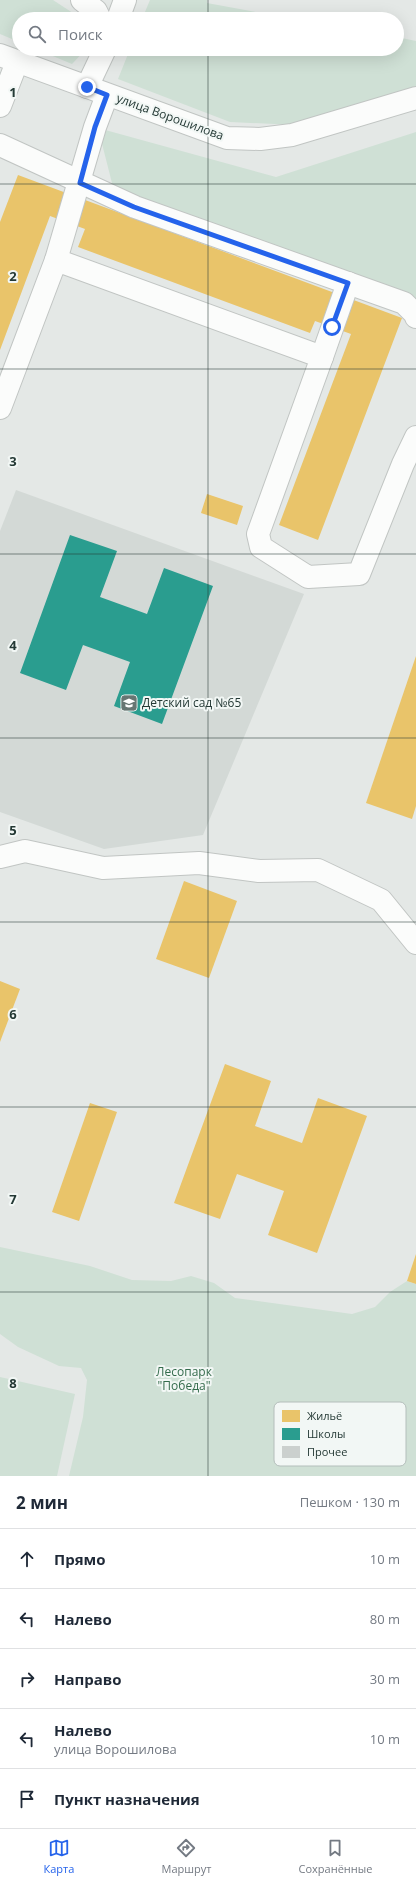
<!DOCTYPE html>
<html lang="ru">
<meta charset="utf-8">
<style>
body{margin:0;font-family:"Open Sans",sans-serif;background:#f6f6f7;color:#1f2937}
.stop{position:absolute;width:12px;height:12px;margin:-9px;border:3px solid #2563eb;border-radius:50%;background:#fff}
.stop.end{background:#2563eb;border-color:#fff;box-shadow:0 1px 4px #0008}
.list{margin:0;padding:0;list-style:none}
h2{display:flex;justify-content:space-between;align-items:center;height:52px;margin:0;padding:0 16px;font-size:17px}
h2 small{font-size:13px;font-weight:400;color:#747a83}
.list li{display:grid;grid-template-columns:26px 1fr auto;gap:12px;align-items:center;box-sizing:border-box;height:60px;padding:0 16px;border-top:1px solid #e0e1e3}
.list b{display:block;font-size:15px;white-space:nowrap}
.list p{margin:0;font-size:13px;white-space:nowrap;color:#747a83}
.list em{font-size:13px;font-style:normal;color:#747a83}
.icon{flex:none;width:22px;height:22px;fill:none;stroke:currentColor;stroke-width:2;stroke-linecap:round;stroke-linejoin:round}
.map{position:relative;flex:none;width:416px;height:1476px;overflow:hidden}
.search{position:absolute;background:#fff;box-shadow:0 4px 16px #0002;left:12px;right:12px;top:12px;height:44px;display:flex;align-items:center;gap:10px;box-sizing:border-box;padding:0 14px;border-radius:22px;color:#747a83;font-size:15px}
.sheet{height:352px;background:#fff}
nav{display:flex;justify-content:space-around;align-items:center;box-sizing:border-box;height:56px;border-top:1px solid #e0e1e3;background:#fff;font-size:11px;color:#747a83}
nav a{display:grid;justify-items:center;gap:2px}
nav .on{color:#2563eb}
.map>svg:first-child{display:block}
.built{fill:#d3d9d6}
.green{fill:#cfe0d5}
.homes{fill:#e9c46a}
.schools{fill:#2a9d8f}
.building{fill:#cbd0ce}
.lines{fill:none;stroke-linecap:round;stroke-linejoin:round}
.minor-casing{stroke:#c1c5c3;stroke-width:24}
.minor{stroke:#fbfcfb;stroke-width:22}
.route{stroke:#2563eb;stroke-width:5}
.grid{fill:none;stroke:#243935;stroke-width:1;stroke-opacity:0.55}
.labels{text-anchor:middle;stroke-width:4;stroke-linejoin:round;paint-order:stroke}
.street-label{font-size:12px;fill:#243935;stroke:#f2f7f5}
.poi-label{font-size:12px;fill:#243935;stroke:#f2f7f5;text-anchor:start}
.park-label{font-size:12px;fill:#346b4c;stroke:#f2f7f5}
.key{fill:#f2f7f5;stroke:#b4bebb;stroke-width:1}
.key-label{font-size:11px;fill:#243935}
.grid-label{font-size:13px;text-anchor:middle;font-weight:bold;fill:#243935;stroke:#f2f7f5;stroke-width:4;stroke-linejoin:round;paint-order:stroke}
</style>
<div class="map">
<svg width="416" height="1476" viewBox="0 0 416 1476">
<rect width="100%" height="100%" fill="#e4e8e6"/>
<polygon class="built" points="16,490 304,594 203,835 104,849 0,812 0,531"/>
<g class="green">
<polygon points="0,0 53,0 82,19 19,19 19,42 0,34"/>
<polygon points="150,0 207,0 207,3 294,19 142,19"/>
<polygon points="397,37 416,41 416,86 295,125 230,122 118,79 130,49 397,49"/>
<polygon points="36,49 86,49 72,64"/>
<polygon points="98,128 276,177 416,132 416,303 113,187"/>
<polygon points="0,1247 90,1266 132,1280 171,1281 191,1276 214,1283 235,1298 352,1314 375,1307 390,1292 407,1281 416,1284 416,1476 69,1476 83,1417 87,1380 81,1368 59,1366 18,1347 0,1334"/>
<polygon points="0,1377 75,1394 57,1476 0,1476"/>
</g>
<g class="homes">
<polygon points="18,175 402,318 318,540 279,525 351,334 315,321 310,333 78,247 85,229 50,216 0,350 0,222"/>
<polygon points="207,494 243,506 237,525 201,513"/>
<polygon points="416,656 416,806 412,819 366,803"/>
<polygon points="184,881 237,901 209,978 156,959"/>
<polygon points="0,981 20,989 0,1042"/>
<polygon points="225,1064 271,1081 255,1126 302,1143 318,1098 367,1116 317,1253 268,1235 284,1191 237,1174 220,1219 174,1203"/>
<polygon points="90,1103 117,1112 79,1221 52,1212"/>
<polygon points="416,1254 416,1284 407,1281"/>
</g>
<polygon class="schools" points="70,535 117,551 100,597 147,614 164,568 213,586 162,724 114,706 130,662 83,645 66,690 20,673"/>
<polygon class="building" points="294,49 323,49 322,54"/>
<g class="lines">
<g class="minor-casing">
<g id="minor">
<polyline points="82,0 96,11 100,19"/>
<polyline points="118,19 125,0"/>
<polyline points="0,55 227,138 260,139 292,135 416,98"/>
<polyline points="87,87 105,49"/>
<polyline points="0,106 17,62"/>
<polyline points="0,145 135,207 404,303 415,314 416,317"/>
<polyline points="56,260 95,127 107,95"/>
<polyline points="322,357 348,283"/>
<polyline points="0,408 56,260 322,357 258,534 261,547 308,577 359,574 403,464 416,437"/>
<polyline points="0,857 25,851 103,868 199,863 259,871 318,870 381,900 416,943"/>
</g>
</g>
<use href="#minor" class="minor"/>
</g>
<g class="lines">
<polyline class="route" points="87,87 107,95 95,127 80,183 134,207 348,283 332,327"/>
</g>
<path class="grid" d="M208 0V19M208 49V1476M0 184H416M0 369H416M0 554H416M0 738H416M0 922H416M0 1107H416M0 1292H416"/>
<defs>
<g id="school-square" transform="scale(0.9)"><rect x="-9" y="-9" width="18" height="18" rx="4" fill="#677673" stroke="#f2f7f5"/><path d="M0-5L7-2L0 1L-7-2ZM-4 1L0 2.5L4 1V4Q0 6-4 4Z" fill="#fff"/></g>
</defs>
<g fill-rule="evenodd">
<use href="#school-square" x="129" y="703"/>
</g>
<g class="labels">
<g class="street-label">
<text transform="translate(170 117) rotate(20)" y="4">улица Ворошилова</text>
</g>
<g class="poi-label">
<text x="142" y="707">Детский сад №65</text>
</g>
<g class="park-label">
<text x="184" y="1376">Лесопарк<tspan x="184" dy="14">"Победа"</tspan></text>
</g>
</g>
<rect x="274" y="1402" width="132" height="64" rx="6" class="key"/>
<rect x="282" y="1410" width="18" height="12" fill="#e9c46a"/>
<rect x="282" y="1428" width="18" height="12" fill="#2a9d8f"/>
<rect x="282" y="1446" width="18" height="12" fill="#cbd0ce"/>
<g class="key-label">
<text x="307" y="1420">Жильё</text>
<text x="307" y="1438">Школы</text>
<text x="307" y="1456">Прочее</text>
</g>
<g class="grid-label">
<text x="13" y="97">1</text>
<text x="13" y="281">2</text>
<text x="13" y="466">3</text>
<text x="13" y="650">4</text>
<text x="13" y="835">5</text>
<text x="13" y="1019">6</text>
<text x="13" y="1204">7</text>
<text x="13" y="1388">8</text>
</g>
</svg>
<div class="stop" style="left:332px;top:327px"></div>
<div class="stop end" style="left:87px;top:87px"></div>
<div class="search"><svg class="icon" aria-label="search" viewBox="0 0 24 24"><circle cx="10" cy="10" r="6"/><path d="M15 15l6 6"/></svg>Поиск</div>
</div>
<section class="sheet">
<h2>2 мин<small>Пешком · 130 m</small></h2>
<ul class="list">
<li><svg class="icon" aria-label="ahead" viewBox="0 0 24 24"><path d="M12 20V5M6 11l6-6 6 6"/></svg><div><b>Прямо</b></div><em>10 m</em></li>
<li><svg class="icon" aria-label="left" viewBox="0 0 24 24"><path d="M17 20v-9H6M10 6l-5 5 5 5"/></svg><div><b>Налево</b></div><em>80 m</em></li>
<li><svg class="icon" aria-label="right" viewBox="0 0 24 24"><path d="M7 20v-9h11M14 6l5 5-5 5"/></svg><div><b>Направо</b></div><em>30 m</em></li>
<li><svg class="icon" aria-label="left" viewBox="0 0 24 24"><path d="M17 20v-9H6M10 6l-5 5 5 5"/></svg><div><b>Налево</b><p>улица Ворошилова</p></div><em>10 m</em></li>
<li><svg class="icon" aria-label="arrive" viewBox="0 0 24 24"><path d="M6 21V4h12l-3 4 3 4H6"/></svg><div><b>Пункт назначения</b></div></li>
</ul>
</section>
<nav>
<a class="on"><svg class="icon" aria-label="map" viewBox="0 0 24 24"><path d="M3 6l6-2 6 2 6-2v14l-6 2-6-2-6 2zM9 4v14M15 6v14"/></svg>Карта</a>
<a><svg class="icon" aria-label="directions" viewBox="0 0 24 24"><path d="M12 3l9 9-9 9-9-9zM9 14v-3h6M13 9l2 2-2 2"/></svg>Маршрут</a>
<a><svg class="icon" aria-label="saved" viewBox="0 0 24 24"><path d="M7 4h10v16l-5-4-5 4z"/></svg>Сохранённые</a>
</nav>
